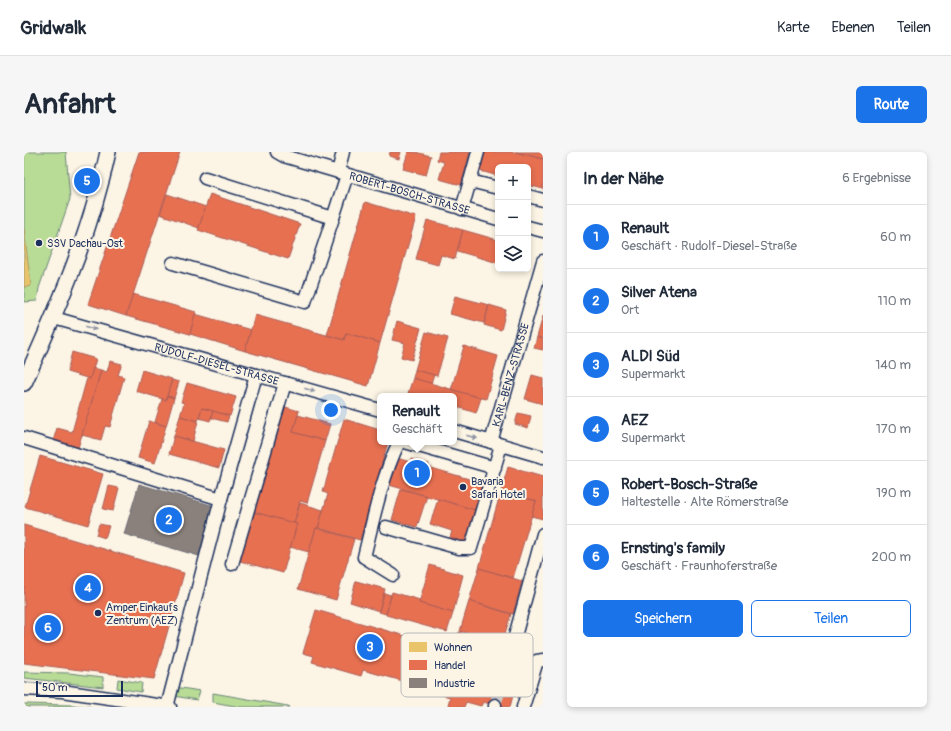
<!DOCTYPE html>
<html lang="de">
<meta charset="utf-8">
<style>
body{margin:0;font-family:Pangolin,sans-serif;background:#f6f6f7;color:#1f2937}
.controls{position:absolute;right:12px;top:12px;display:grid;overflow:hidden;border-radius:6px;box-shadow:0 2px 6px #0003}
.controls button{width:36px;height:36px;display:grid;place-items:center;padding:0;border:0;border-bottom:1px solid #e0e1e3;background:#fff;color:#1f2937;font:20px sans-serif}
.scale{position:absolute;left:12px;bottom:10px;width:87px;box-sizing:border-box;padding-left:4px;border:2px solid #1b2f5e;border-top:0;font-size:11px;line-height:14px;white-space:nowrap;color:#1b2f5e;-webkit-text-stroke:3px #fcf5e5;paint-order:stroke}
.you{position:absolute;left:307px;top:258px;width:14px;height:14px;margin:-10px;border:3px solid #fff;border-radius:50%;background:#1a73e8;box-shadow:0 0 0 6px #1a73e833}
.badge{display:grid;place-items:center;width:26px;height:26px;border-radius:50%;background:#1a73e8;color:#fff;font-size:13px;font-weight:700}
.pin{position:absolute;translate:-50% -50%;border:2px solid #fff;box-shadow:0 1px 4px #0006}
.popup{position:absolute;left:353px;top:241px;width:80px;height:52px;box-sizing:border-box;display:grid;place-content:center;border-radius:6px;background:#fff;filter:drop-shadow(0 1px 3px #0005);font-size:13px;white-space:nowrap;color:#747a83}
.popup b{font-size:15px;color:#1f2937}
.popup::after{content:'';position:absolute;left:50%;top:100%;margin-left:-8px;border:8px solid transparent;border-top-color:#fff}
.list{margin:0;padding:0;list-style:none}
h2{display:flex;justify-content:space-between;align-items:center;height:52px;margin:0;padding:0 16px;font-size:17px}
h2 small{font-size:13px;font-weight:400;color:#747a83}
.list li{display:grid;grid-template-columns:26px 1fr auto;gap:12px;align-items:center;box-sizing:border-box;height:64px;padding:0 16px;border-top:1px solid #e0e1e3}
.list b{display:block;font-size:15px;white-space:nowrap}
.list p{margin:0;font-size:13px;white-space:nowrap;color:#747a83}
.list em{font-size:13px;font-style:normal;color:#747a83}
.actions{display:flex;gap:8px;padding:12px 16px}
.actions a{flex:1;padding:9px 0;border:1px solid #1a73e8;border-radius:6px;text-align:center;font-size:14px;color:#1a73e8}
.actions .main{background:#1a73e8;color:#fff}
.icon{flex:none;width:22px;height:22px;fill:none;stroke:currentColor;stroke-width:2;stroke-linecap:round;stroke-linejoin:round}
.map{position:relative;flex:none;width:519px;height:555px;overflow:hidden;border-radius:6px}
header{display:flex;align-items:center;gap:24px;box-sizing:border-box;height:56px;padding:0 20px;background:#fff;border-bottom:1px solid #e0e1e3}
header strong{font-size:19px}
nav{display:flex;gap:22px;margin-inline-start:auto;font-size:14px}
.intro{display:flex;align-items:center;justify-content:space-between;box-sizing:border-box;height:96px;padding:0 24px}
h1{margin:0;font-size:28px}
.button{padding:10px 18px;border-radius:6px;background:#1a73e8;color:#fff;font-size:14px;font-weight:700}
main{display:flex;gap:24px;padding:0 24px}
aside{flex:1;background:#fff;border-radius:6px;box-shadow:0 2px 6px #0003}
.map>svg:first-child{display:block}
.green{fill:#b8db95;stroke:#6a857a}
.homes{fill:#e9c46a;stroke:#ab9766}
.shops{fill:#e76f51;stroke:#aa5c55}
.industry{fill:#8a817c;stroke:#696873}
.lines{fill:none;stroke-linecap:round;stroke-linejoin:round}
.minor-tunnel{stroke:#cfcdca;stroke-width:12;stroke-dasharray:12 6;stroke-linecap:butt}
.minor-casing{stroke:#1b2f5e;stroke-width:15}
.major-casing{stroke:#1b2f5e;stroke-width:18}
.minor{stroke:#fcf5e5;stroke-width:12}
.major{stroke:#fcf5e5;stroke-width:15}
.oneway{fill:#8c92a2}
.poi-dot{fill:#1b2f5e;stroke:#fcf5e5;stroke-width:1.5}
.labels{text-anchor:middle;stroke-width:4;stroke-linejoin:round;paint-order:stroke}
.street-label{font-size:11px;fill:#1b2f5e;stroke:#fcf5e5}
.poi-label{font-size:11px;fill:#1b2f5e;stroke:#fcf5e5;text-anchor:start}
.key{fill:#fcf5e5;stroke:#b8babc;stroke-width:1}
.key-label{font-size:11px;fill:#1b2f5e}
</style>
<header>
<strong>Gridwalk</strong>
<nav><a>Karte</a><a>Ebenen</a><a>Teilen</a></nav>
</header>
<div class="intro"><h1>Anfahrt</h1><a class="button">Route</a></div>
<main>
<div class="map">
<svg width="519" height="555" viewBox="0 0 519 555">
<rect width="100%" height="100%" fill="#fcf5e5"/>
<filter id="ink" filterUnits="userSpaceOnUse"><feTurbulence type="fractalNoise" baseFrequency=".025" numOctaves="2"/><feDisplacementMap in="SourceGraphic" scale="8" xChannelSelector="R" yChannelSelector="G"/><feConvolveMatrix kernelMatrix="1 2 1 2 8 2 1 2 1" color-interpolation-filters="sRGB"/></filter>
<g filter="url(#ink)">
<g class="green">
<polygon points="0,0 42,0 46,47 15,136 13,149 0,150"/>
<polygon points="0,520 45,521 79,525 79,535 0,526"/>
<polygon points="94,527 118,531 117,540 93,536"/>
<polygon points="151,535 176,539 173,548 150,544"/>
<polygon points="189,541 264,554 266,555 216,555 189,550"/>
<polygon points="0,552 49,553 67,555 0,555"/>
</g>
<polygon class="homes" points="0,77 7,134 0,135"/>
<g class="shops">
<polygon points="115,0 156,0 102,164 64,152"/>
<polygon points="366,0 377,0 375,7 365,4"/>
<polygon points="384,0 391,0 407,4 402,23 379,17"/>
<polygon points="415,0 446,0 437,33 415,27 420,10 413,8"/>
<polygon points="458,0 492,0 519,7 519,37 504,33 504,15 474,15 474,24 453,18"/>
<polygon points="492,0 519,0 519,7"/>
<polygon points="143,42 182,55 175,76 136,62"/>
<polygon points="186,42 276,72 264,107 174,78"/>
<polygon points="341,50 392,65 356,191 322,181 320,188 303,183"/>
<polygon points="403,68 439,78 431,107 417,103 414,113 392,107"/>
<polygon points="439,78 474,88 474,111 433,99"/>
<polygon points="109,142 172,160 166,182 102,164"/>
<polygon points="431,144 465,153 460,171 426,162"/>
<polygon points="465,153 482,158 477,178 460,173"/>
<polygon points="171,162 227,178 221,199 166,182"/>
<polygon points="231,163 320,188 322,181 356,191 344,234 221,199"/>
<polygon points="519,164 519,187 513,185"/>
<polygon points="373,169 397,176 388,208 377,205 381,191 368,188"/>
<polygon points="402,180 424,186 413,224 391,218"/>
<polygon points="513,185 519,187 519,198 510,196"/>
<polygon points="440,194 474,204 462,247 427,238"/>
<polygon points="48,200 72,207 66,227 43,220"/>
<polygon points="86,209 98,212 94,223 100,225 86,275 81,274 77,288 58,283 77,218 83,220"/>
<polygon points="69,216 77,218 54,296 29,289 33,276 48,280 63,226 66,227"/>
<polygon points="118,218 148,227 142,248 112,239"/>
<polygon points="391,218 410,223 407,232 389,226"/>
<polygon points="508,223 519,226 519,252 501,247"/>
<polygon points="389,226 457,246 452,261 430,254 430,244 394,244 384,241"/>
<polygon points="148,228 155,230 150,246 143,244"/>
<polygon points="163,231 212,245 206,264 178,256 174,269 156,264 160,251 157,250"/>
<polygon points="143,244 150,246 142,274 131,270 138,247 142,248"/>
<polygon points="258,254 275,259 269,280 301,289 283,351 276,349 270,372 230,360 227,371 224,370"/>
<polygon points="178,256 189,259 186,269 175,266"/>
<polygon points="189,259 205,264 203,270 187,266"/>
<polygon points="494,261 507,264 504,276 491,272"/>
<polygon points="274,263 306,272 301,289 269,280"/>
<polygon points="156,264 174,269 169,289 150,284"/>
<polygon points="320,267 356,278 356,290 364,290 336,388 294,376 304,342 299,340"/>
<polygon points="125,269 142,274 131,311 114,306"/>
<polygon points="150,284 200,298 195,316 145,302"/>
<polygon points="16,304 79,322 64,373 1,355"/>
<polygon points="373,306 386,310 387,307 405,312 404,315 459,331 451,358 365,333"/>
<polygon points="484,315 519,325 519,367 507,364 512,349 477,339"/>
<polygon points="85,334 95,336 89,359 79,357"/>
<polygon points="377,337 403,344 393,375 368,368"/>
<polygon points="477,339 512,349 489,426 455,416"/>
<polygon points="414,347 451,358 441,393 425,389 428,379 406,372"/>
<polygon points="276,351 299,358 294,376 292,376 285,400 266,395 273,372 270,372"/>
<polygon points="230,360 273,372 259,421 216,409"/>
<polygon points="75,372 85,374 81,386 72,383"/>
<polygon points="0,373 160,421 130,527 0,511"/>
<polygon points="292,376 330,387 312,448 274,437"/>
<polygon points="406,413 439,423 429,461 395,451"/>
<polygon points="455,416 498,429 489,462 445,449"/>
<polygon points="332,429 361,437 355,459 326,450"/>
<polygon points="368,440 396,448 395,451 429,461 423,480 362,463"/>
<polygon points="360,441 367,443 362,462 355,460"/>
<polygon points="445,449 487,462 478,491 436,479"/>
<polygon points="292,458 412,493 408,506 394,502 386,531 339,518 337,524 288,510 290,504 279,501"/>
<polygon points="435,480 475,491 465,524 492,532 486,555 477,555 459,550 457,554 442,550 440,555 430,555 424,553 426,545 411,541 424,499 429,500"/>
</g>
<polygon class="industry" points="115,332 190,354 175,404 100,382"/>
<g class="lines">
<polyline class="minor-tunnel" points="471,553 479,528"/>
<g class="minor-casing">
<g id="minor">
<path id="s1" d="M253 0 260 4 474 67"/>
<polyline points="314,20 319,0"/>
<polyline points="181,26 309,66 323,23"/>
<polyline points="446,29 454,0"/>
<polyline points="504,44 519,48"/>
<polyline points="438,57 446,29 474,36"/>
<polyline points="504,75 519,79"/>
<polyline points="149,111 281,150 309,66"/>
<path id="s2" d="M30 166 356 258"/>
<polyline points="430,279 519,305"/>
<polyline points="0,286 197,347"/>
<polyline points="381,290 471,316"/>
<path id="s3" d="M467 290 519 109"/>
<polyline points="362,375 435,396 447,396 477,293"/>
<polyline points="208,412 261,231"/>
<path d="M369 423 340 405C349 368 358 325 375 290"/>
<polyline points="479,528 519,382"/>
<polyline points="0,537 38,539 146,555"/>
<polyline points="143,555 197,347 232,223"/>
<polyline points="471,555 471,553"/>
<polyline points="499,555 513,509 519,508"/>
</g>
</g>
<g class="major-casing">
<path id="major" d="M0 231C34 156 67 80 84 0"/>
</g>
<use href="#minor" class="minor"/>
<use href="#major" class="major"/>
</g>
<defs><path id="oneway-solid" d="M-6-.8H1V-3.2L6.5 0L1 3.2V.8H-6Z"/></defs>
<g class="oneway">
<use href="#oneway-solid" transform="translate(67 176) rotate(16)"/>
<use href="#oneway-solid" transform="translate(286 238) rotate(16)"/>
<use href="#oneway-solid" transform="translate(448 285) rotate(16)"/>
</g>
</g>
<g class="poi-dot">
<circle cx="15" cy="91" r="4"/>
<circle cx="439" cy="335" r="4"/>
<circle cx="74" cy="461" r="4"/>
</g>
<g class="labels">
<g class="street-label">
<text dy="4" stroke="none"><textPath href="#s1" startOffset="139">ROBERT-BOSCH-STRASSE</textPath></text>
<text dy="4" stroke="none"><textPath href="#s2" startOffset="169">RUDOLF-DIESEL-STRASSE</textPath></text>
<text dy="4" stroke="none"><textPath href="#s3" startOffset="70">KARL-BENZ-STRASSE</textPath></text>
</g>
<g class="poi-label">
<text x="23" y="95">SSV Dachau-Ost</text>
<text x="447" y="333">Bavaria<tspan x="447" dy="13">Safari Hotel</tspan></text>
<text x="82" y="459">Amper Einkaufs<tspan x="82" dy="13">Zentrum (AEZ)</tspan></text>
</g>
</g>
<rect x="377" y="481" width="132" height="64" rx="6" class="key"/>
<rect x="385" y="490" width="18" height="10" fill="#e9c46a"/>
<rect x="385" y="508" width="18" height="10" fill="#e76f51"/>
<rect x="385" y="526" width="18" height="10" fill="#8a817c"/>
<g class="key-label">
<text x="410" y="499">Wohnen</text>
<text x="410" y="517">Handel</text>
<text x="410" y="535">Industrie</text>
</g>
</svg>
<div class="controls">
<button>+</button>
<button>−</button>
<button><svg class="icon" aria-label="layers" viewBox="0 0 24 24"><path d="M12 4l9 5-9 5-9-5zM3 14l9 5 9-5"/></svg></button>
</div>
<div class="scale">50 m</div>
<div class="you"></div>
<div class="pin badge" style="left:393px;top:321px">1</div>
<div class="popup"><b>Renault</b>Geschäft</div>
<div class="pin badge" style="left:145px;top:368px">2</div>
<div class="pin badge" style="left:346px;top:495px">3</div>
<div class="pin badge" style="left:64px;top:436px">4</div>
<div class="pin badge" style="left:63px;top:29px">5</div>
<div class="pin badge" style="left:24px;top:476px">6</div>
</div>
<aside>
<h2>In der Nähe<small>6 Ergebnisse</small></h2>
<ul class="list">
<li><span class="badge">1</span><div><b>Renault</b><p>Geschäft · Rudolf-Diesel-Straße</p></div><em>60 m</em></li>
<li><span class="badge">2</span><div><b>Silver Atena</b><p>Ort</p></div><em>110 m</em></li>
<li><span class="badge">3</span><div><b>ALDI Süd</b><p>Supermarkt</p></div><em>140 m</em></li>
<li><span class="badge">4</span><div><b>AEZ</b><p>Supermarkt</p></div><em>170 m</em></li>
<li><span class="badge">5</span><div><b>Robert-Bosch-Straße</b><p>Haltestelle · Alte Römerstraße</p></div><em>190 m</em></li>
<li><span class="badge">6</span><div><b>Ernsting's family</b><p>Geschäft · Fraunhoferstraße</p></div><em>200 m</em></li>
</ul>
<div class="actions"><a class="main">Speichern</a><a>Teilen</a></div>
</aside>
</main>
